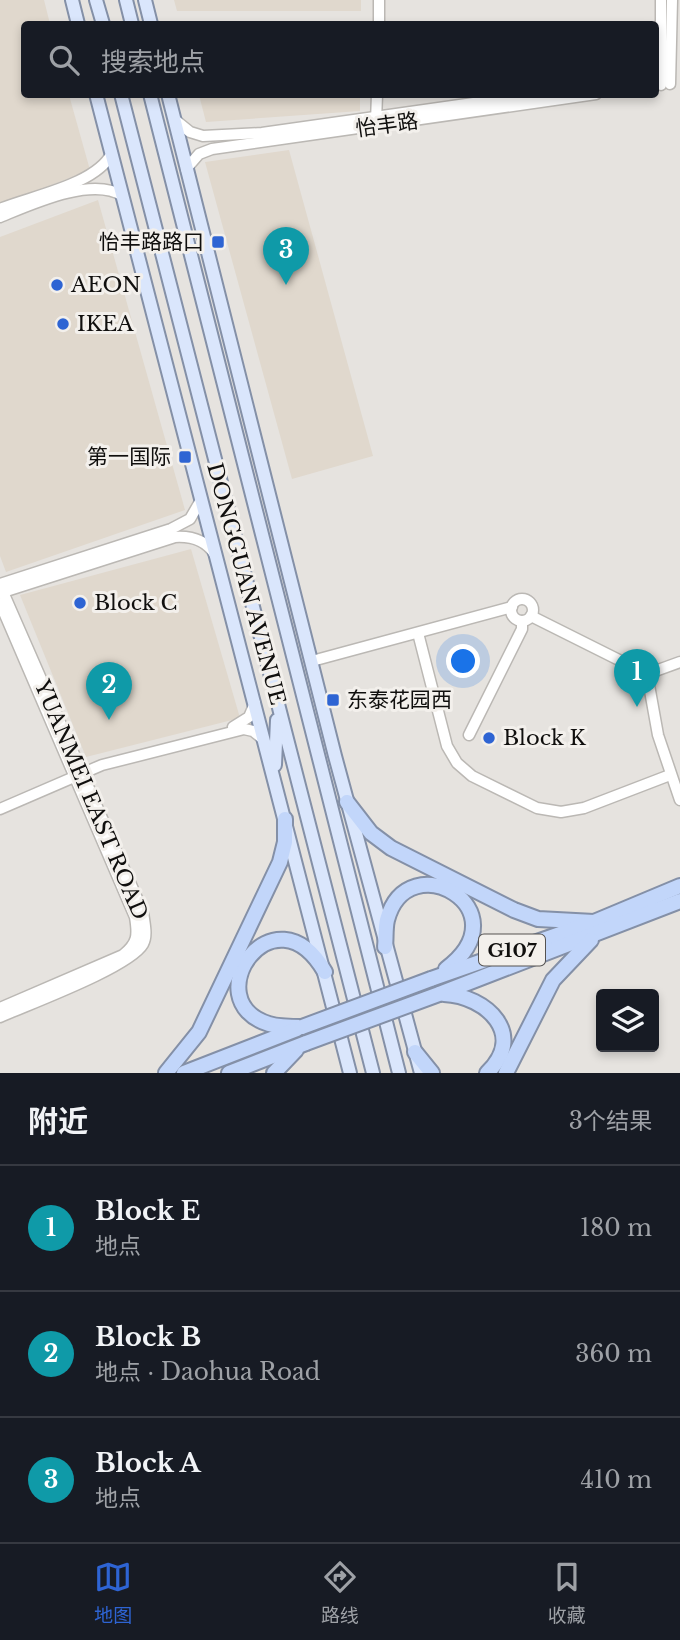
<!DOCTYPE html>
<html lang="zh">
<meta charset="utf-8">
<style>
body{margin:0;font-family:"Libre Baskerville","Noto Sans SC",serif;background:#242831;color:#f1f3f6}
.controls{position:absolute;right:21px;bottom:21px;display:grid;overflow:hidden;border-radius:7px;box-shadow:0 4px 10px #0003}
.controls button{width:63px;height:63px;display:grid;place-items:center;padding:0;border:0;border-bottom:2px solid #363941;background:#171b24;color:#f1f3f6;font:35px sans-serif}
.you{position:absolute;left:464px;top:662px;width:24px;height:24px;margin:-18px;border:5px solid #fff;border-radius:50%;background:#1a73e8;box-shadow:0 0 0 10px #1a73e833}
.badge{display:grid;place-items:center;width:46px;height:46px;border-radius:50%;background:#2e64d3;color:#fff;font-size:23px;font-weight:700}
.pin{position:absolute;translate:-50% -58px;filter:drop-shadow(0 2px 4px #0008)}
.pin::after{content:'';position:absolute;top:37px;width:24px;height:21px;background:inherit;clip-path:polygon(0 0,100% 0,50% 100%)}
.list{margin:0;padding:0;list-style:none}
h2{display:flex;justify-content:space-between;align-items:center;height:91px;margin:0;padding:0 28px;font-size:30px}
h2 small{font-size:23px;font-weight:400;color:#9ea1a6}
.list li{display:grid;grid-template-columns:46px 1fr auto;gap:21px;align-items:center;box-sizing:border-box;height:126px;padding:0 28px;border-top:2px solid #363941}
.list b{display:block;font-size:26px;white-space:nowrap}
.list p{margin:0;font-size:23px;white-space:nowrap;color:#9ea1a6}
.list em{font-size:23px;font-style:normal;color:#9ea1a6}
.icon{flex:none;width:38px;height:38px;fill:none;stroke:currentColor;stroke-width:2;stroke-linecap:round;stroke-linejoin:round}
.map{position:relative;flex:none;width:680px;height:1073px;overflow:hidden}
.search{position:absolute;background:#171b24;box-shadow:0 4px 10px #0003;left:21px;right:21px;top:21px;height:77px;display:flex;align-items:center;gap:18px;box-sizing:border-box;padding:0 24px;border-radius:7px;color:#9ea1a6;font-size:26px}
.sheet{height:469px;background:#171b24}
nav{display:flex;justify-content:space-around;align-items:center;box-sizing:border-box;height:98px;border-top:2px solid #363941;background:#171b24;font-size:19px;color:#9ea1a6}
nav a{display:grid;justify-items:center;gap:4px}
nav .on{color:#2e64d3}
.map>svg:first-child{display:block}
.built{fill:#e0d8cd}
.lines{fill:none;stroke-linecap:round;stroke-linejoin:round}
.minor-casing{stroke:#bbb8b4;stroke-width:13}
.major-casing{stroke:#8490a7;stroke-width:16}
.highway-casing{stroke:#8490a7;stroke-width:18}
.minor{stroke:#fff;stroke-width:10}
.major{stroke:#dae6fc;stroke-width:12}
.highway{stroke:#c2d6fa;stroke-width:14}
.highway-bridge-casing{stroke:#8490a7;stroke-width:18;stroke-linecap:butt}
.highway-bridge{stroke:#c2d6fa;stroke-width:14}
.poi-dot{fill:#2e64d3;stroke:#f3f0ec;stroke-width:2.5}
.labels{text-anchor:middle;stroke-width:6;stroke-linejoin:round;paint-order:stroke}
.shield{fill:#f3f0ec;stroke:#545251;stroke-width:2}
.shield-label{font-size:19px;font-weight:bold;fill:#100f0e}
.street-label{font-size:21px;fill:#100f0e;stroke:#f3f0ec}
.poi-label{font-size:21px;fill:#100f0e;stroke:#f3f0ec;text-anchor:start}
</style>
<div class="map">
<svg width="680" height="1073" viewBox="0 0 680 1073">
<rect width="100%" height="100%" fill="#e6e3df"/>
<g class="built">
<polygon points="0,0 44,0 50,24 24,24 24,94 69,95 90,170 0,205"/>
<polygon points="174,0 361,0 361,11 177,11"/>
<polygon points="199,95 360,95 360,111 206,122"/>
<polygon points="289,150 373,456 292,479 205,162"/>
<polygon points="98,200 185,510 6,572 0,556 0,237"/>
<polygon points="191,549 240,718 86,757 20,595"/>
</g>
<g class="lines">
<g class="minor-casing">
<g id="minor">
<polyline points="661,0 661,85"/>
<polyline points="379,24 379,0"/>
<polyline points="670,84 672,0"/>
<polyline points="174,119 190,132 203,136 262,133 536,94"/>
<polyline points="376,122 377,94"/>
<polyline points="186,169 199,154 212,149 596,94"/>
<path d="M0 209C31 196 96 185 112 153"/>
<path d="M0 217C32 204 92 176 123 196"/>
<polyline points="0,584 171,529 190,519 201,500"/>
<path d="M0 585 143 912C144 922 148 935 143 944 130 967 29 1004 0 1017"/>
<path d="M0 593 175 537C192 536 206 540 215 555"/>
<circle cx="522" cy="610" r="11"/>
<path d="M0 603 135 917C138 935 138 943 123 955L0 1008"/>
<polyline points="531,616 647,674"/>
<polyline points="418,633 447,746 457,763 472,776 537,808 561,812 584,808 670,775"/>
<polyline points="312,661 512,607"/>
<polyline points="680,662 647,674 658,735 680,800"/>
<polyline points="233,727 249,717 255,703"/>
<polyline points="469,735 522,629 522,621"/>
<polyline points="0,809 102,765 244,729 253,731 263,739"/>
</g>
</g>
<g class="major-casing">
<g id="major">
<polyline points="72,0 78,24"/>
<polyline points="96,0 103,24"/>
<polyline points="126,0 132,24"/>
<polyline points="145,0 151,24"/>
<polyline points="96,94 350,1073"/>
<polyline points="121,94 373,1073"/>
<polyline points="150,94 399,1073"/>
<polyline points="168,94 335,756 421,1073"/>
<polyline points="275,765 277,720"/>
</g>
</g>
<g class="highway-casing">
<g id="highway">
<polyline points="347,802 371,833 391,848 514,910 538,919 594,922"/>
<path d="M385 947C386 938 385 928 387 920 408 842 525 910 446 969"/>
<polyline points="431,979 594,922 680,886"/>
<polyline points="439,994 680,901"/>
<path d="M444 994C487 996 527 1035 487 1073"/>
<path d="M302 1027C292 1027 279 1027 269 1024 194 1001 274 884 325 972"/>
<polyline points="415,1052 432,1073"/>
<polyline points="166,1073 199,1032 280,862 285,842 285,819"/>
<polyline points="184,1073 297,1029"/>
<polyline points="229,1073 306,1043"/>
<polyline points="274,1073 296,1050"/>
<polyline points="506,1073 553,980 591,940"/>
</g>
</g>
<use href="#minor" class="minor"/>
<use href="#major" class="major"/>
<use href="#highway" class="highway"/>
<g class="highway-bridge-casing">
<g id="highway-bridge">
<polyline points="302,1027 431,979"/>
<polyline points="306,1043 439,994"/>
</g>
</g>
<use href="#highway-bridge" class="highway-bridge"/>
</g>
<g class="poi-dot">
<rect x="211" y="235" width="14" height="14" rx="3.5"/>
<circle cx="57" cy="285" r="7"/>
<circle cx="63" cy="324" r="7"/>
<rect x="178" y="450" width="14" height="14" rx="3.5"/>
<circle cx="80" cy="603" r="7"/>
<rect x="326" y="693" width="14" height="14" rx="3.5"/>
<circle cx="489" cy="738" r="7"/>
</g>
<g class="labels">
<rect class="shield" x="479" y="934.5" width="66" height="31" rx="5"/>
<g class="shield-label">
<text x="512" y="957">G107</text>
</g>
<g class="street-label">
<text transform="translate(387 125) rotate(-8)" y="7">怡丰路</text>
<text transform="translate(246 584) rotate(75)" y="7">DONGGUAN AVENUE</text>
<text transform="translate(91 800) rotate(67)" y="7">YUANMEI EAST ROAD</text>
</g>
<g class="poi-label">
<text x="204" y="249" text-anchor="end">怡丰路路口</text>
<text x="71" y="292">AEON</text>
<text x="77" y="331">IKEA</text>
<text x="171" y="464" text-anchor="end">第一国际</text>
<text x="94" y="610">Block C</text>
<text x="347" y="707">东泰花园西</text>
<text x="503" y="745">Block K</text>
</g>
</g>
</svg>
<div class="controls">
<button><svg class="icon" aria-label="layers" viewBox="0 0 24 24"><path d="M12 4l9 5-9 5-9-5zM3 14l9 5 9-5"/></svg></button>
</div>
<div class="you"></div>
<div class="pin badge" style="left:637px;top:707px;background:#0f9aa8">1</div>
<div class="pin badge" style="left:109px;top:720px;background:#0f9aa8">2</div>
<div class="pin badge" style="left:286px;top:285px;background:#0f9aa8">3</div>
<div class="search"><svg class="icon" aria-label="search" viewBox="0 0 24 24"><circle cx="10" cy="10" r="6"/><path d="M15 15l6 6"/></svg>搜索地点</div>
</div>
<section class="sheet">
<h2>附近<small>3个结果</small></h2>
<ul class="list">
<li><span class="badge" style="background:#0f9aa8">1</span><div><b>Block E</b><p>地点</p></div><em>180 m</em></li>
<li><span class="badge" style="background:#0f9aa8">2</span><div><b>Block B</b><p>地点 · Daohua Road</p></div><em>360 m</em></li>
<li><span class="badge" style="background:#0f9aa8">3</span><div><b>Block A</b><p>地点</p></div><em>410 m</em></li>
</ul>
</section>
<nav>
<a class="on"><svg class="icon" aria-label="map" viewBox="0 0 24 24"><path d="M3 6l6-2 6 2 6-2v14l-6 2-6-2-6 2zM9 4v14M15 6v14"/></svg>地图</a>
<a><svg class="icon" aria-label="directions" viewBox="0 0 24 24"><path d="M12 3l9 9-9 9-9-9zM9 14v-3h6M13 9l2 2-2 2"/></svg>路线</a>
<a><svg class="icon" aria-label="saved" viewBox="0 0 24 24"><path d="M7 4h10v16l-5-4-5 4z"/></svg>收藏</a>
</nav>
